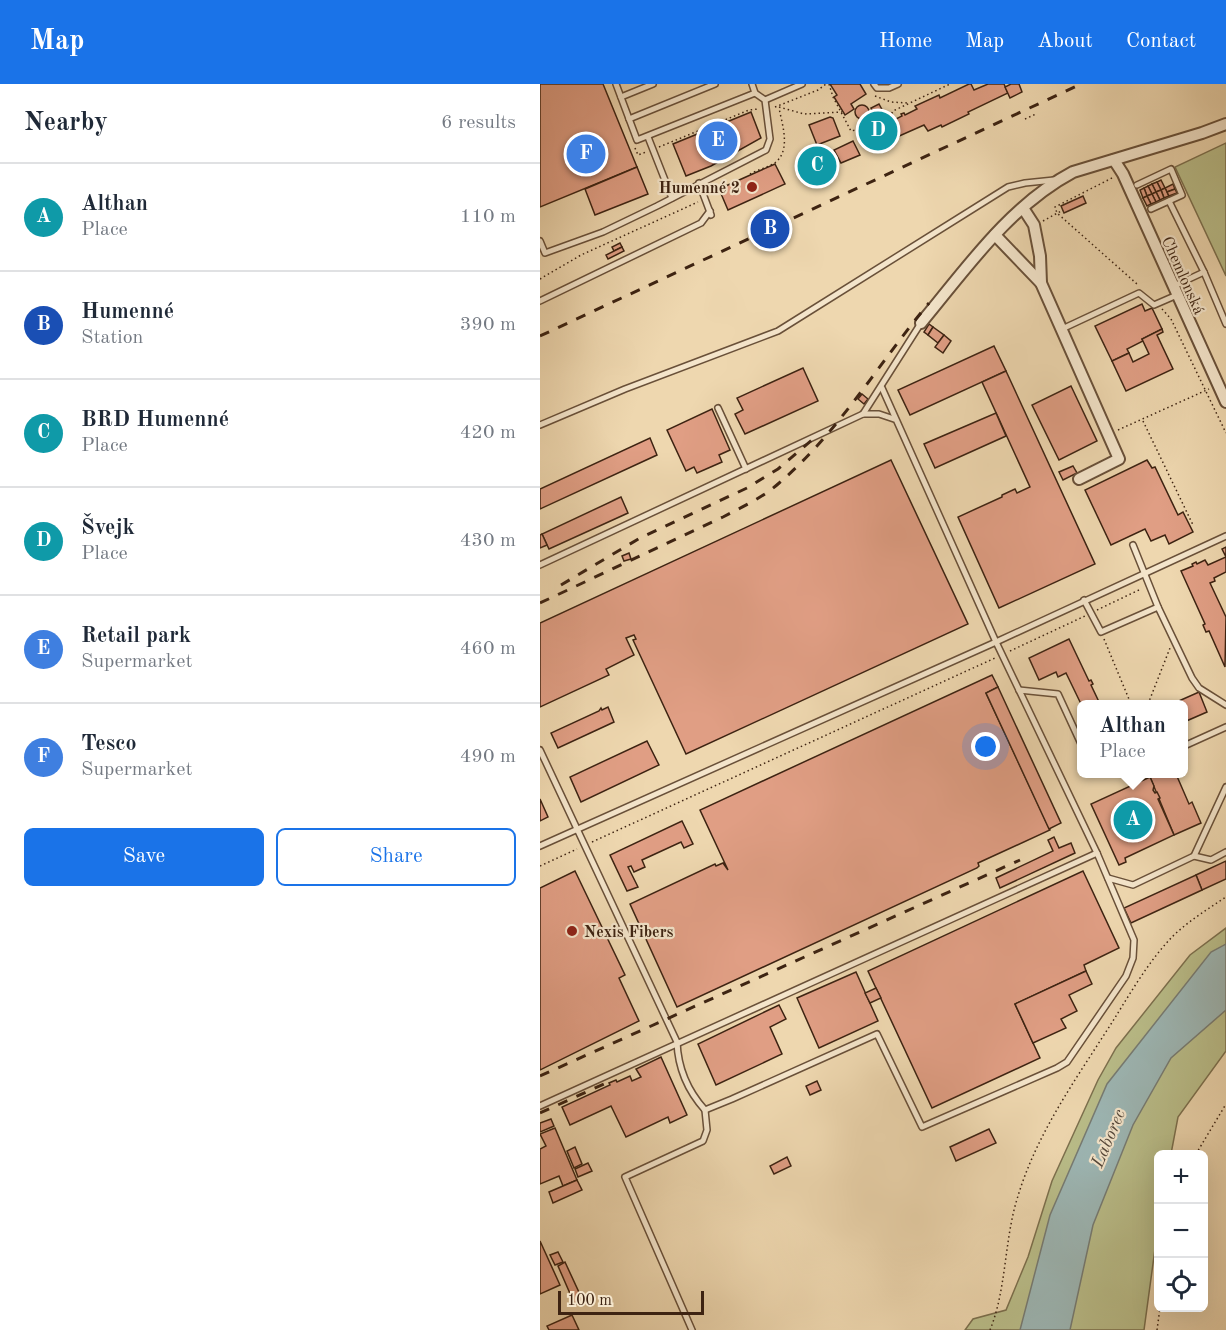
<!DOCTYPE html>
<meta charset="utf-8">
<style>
body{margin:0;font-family:"Old Standard TT",serif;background:#f2f2f3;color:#1f2937}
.controls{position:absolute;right:18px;bottom:18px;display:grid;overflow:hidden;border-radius:9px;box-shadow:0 6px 24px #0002}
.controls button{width:54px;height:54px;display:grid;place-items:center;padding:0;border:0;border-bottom:2px solid #e0e1e3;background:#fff;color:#1f2937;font:30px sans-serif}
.scale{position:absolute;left:18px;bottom:15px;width:146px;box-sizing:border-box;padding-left:6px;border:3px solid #3d2312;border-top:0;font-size:16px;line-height:21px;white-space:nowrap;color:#3d2312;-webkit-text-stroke:4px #f4e5cb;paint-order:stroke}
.you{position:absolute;left:446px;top:663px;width:21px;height:21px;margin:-15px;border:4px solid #fff;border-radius:50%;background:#1a73e8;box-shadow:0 0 0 9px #1a73e833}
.badge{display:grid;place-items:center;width:39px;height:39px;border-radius:50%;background:#1a73e8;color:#fff;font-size:20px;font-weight:700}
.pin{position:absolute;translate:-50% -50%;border:3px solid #fff;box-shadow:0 2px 6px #0006}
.popup{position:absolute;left:537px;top:616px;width:111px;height:78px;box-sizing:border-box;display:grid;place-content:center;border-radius:9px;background:#fff;filter:drop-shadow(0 2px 4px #0005);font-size:20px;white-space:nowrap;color:#747a83}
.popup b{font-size:22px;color:#1f2937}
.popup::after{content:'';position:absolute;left:50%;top:100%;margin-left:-12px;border:12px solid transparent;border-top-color:#fff}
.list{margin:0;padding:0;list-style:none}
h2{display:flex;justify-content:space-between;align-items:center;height:78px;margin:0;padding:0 24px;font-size:26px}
h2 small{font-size:20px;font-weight:400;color:#747a83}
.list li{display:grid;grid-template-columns:39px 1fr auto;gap:18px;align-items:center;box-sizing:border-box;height:108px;padding:0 24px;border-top:2px solid #e0e1e3}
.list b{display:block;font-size:22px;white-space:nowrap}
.list p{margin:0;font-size:20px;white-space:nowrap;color:#747a83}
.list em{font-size:20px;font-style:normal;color:#747a83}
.actions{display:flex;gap:12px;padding:18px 24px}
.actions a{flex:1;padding:14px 0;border:2px solid #1a73e8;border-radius:9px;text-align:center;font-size:21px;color:#1a73e8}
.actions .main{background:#1a73e8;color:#fff}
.icon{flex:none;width:33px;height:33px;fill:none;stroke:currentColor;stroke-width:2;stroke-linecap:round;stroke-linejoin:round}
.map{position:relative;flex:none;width:686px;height:1246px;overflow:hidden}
header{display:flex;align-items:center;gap:36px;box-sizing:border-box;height:84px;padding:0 30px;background:#1a73e8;color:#fff}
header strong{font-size:28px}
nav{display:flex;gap:33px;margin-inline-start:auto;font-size:21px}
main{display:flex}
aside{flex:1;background:#fff}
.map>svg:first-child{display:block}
.green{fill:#babe8a;stroke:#7c704e;stroke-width:1.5}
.water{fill:#9db7b5;stroke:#777c74;stroke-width:1.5}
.building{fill:#e09e84;stroke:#3d2312;stroke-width:1.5}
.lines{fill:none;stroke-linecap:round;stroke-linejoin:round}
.service-casing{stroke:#695039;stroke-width:8}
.minor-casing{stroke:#695039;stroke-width:14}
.path{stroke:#3d2312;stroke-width:1.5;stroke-dasharray:1.5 3;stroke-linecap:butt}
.service{stroke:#f4e5cb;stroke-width:5}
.minor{stroke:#f4e5cb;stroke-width:10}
.rail{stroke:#3d2312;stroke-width:3;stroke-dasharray:10 10;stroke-linecap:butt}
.poi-dot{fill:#8f2418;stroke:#f4e5cb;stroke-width:2}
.labels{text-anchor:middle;stroke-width:4.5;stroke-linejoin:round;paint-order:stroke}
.poi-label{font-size:16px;font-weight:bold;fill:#3d2312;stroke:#f4e5cb;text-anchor:end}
.street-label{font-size:16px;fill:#3d2312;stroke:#f4e5cb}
.water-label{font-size:18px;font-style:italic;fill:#55483b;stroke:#f4e5cb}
</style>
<header>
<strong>Map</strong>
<nav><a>Home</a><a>Map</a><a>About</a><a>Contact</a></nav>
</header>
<main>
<aside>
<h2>Nearby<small>6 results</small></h2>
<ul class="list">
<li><span class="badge" style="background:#0f9aa8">A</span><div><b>Althan</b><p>Place</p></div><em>110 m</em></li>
<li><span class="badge" style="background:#1a4fb4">B</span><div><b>Humenné</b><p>Station</p></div><em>390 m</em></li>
<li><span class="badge" style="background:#0f9aa8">C</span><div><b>BRD Humenné</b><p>Place</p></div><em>420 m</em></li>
<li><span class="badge" style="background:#0f9aa8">D</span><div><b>Švejk</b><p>Place</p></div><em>430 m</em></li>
<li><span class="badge" style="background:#3f7fe0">E</span><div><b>Retail park</b><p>Supermarket</p></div><em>460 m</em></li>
<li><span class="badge" style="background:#3f7fe0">F</span><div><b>Tesco</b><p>Supermarket</p></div><em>490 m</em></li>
</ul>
<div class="actions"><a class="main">Save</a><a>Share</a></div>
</aside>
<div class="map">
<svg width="686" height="1246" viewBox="0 0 686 1246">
<rect width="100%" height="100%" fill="#eed7af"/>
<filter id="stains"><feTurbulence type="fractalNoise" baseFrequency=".00333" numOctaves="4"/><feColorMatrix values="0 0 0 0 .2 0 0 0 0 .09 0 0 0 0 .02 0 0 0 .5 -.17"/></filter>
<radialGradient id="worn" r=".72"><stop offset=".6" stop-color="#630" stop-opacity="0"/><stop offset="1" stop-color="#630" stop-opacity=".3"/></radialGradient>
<g class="green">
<polygon points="686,59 686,192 635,83"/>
<polygon points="686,844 686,967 638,1033 631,1070 618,1070 618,1143 604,1246 425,1246 433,1235 466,1226 488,1173 512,1097 558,996 576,964 650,871"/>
</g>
<polygon class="water" points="686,860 686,926 631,974 593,1041 553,1141 530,1246 480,1246 510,1131 567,1000 671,868"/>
<g class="building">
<polygon points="0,0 63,0 97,83 0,123"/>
<polygon points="290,0 320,0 326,10 311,20 314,25 305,31 294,13 297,11"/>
<polygon points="429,0 431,0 434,6 448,0 464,0 468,9 428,28 429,30 402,43 401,41 388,47 384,41 357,53 350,38 362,32 361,30 364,29 365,31 377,25 375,22 399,11 400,14"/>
<polygon points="471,0 479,0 482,8 470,14 465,3"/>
<polygon points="339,20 346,33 338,37 331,24"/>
<circle cx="322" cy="28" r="7"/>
<polygon points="211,28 221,54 171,82 146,92 133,60"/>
<polygon points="290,33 293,34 300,52 277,61 269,41"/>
<polygon points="313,57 320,71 301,79 294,66"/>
<polygon points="290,68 296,82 263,96 257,83"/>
<polygon points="235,80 245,100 188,126 179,105"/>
<polygon points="97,83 108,110 55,131 45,105"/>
<polygon points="621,96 625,104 621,106 617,98"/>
<polygon points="617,98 621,106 616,108 612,100"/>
<polygon points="612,100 616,108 612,110 608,102"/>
<polygon points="633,100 635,105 627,108 625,104"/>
<polygon points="608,102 612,110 607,112 604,104"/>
<polygon points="604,104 607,112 603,114 600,106"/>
<polygon points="625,104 629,112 624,114 621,106"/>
<polygon points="635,105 637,109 629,112 627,108"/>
<polygon points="621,106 624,114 620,116 616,108"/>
<polygon points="616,108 620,116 616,118 612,110"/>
<polygon points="612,110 616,118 611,120 607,112"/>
<polygon points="543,112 546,119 524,129 521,122"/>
<polygon points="607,112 611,120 607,122 603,114"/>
<polygon points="80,159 82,163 74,167 72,163"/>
<polygon points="82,163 84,167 68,175 66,171"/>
<polygon points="602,220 605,227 612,224 622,245 602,255 603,257 587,265 589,269 572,277 555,242"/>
<polygon points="389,240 393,243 388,251 384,248"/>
<polygon points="393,243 404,251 398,259 388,251"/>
<polygon points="622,245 623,248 617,251 633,285 586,307 572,277 589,269 593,278 609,270 602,255"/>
<polygon points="404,251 411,257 403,269 395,263"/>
<polygon points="454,262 466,287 370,331 358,306"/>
<polygon points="263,284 278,317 205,350 195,330 203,326 197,314"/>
<polygon points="466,287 555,480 459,524 418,433 462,413 462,411 475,405 477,409 490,403 442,298"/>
<polygon points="531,302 557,357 519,376 492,321"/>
<polygon points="322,310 328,315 324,320 318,315"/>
<polygon points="172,325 190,366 179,371 182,378 157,389 154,383 146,387 127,346"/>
<polygon points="456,329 466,352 395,384 384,360"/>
<polygon points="110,354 117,371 0,425 0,405"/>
<polygon points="351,376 428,540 146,670 93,556 96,555 94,551 86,554 94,571 66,585 69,591 0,623 0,539"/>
<polygon points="607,376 612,384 615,383 638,431 643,428 653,448 629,460 625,451 611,457 605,445 571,461 545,406"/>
<polygon points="533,382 537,389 523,396 519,388"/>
<polygon points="81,413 88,429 9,465 2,450"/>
<polygon points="2,450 7,461 0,464 0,451"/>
<polygon points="686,463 686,488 674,494 675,497 670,499 686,533 685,583 669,547 666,548 663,541 665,540 641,487 653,482 652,480 656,478 657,480 665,476 668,481 686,473 682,465"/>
<polygon points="89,469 91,475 84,477 82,472"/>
<polygon points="529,555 549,597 551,596 553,600 551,601 560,620 542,620 542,622 526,589 518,593 516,588 499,596 489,574"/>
<polygon points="452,591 458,603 446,609 510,746 438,779 439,782 437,784 137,923 90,820 175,780 176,782 183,779 188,786 160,726"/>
<polygon points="458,603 521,739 509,745 446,609"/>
<polygon points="659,608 667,628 644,638 644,620 632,620"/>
<polygon points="68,623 74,638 18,664 11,649 59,627 61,624 62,626"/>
<polygon points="107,657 119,681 41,718 30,693"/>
<polygon points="617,690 636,690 649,720 652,718 661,739 634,751 610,693"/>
<polygon points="610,693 614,702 613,706 615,709 617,708 620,714 618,715 634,751 585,774 586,778 579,781 551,720"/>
<polygon points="0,715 8,733 0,737"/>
<polygon points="142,737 153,760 144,764 141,758 102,776 105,783 94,788 91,782 88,783 98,803 87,807 70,771"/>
<polygon points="514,753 519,764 531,759 535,769 460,804 456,794 513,767 508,756"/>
<polygon points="686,777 686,795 662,806 656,791"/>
<polygon points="35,787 85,891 79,894 99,937 0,986 0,804"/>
<polygon points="543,787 579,864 544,881 546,887 475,920 500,974 392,1024 328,887"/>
<polygon points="656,791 662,806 591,839 584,824"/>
<polygon points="546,887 552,900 529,911 537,927 521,935 526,944 493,959 475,920"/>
<polygon points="316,888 338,937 279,964 257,914"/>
<polygon points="336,904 341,914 330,919 325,909"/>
<polygon points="239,921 246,935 230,943 242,970 176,1001 158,960"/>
<polygon points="121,973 147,1031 130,1039 128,1033 86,1053 71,1022 30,1041 22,1023 70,1001 69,999 76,996 77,998 90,992 92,997 101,993 96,985"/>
<polygon points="277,997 281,1006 270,1011 266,1002"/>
<polygon points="11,1035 14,1042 0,1048 0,1039"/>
<polygon points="15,1044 37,1096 23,1102 19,1092 0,1100 0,1065 6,1062 0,1050"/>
<polygon points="449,1045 456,1059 416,1077 410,1063"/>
<polygon points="35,1063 42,1080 34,1084 27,1067"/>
<polygon points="247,1073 251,1082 234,1090 230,1082"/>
<polygon points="48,1079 52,1087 38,1093 35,1085"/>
<polygon points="37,1096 42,1106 13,1119 9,1108"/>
<polygon points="0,1157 20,1201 0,1210"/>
<polygon points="18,1168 23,1178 15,1181 10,1171"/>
<polygon points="25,1178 43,1217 35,1221 18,1182"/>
<polygon points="32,1231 39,1246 9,1246 7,1242"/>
</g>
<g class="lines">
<g class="service-casing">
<g id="service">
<polyline points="76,0 97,56 215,9"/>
<polyline points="334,0 337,4 349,4 358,0"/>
<polyline points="81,13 113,0"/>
<polyline points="225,16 262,0"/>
<polyline points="89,35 175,0"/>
<polyline points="108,53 132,114"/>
<polyline points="159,99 171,131"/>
<polyline points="597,101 631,85 642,111 611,125"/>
<polyline points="629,117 664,188 634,202"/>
<polyline points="0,157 5,169 63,148 117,122 226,66 230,55 225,16 215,9 212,0"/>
<polyline points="664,188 686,240"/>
<polyline points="0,217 161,139 170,127"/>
<polyline points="522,245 599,209 614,221 637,211"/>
<polyline points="178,324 206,385"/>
<polyline points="323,330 339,330 354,335"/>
<polyline points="0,341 85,305 238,247 468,103 485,99 514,96"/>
<polyline points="593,461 618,523 652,594 659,604 686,621"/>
<polyline points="0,481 323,330 381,239"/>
<polyline points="544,516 561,548 618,523"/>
<polyline points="479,606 518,610 542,662"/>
<polyline points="644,662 686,643"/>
<path d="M0 666 137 958C138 985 147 1006 165 1026L192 1015 337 950 382 1043 517 984 527 978 586 892 593 874 594 856 557 769 456 558 342 304"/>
<polyline points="0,762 456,558 686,452"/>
<polyline points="654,772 671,776 686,768"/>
<polyline points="568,794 593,801 654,772 686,703"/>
<polyline points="0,1022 557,769"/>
<polyline points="152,1246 85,1093 163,1057 167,1046 165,1026"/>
</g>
</g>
<g class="minor-casing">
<g id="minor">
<polyline points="574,76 583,90 686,318"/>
<polyline points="483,124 494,141 500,172 501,199"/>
<polyline points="455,151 501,199 579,375 539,395"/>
<path d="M381 239C426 185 469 122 533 88L662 49 686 40"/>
</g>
</g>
<g class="path">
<polyline points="289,0 293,13 311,47 336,42 348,37 353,27 410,0"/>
<polyline points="335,12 351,18 368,19"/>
<polyline points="235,23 278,6 286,0"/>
<polyline points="239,23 264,30 302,28"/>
<polyline points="485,35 496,30"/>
<polyline points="346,38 354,56"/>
<polyline points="119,63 209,26 218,25"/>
<polyline points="95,64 98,71 106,68"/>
<path d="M210 90C217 86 229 83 236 78 251 65 242 40 239 24"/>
<polyline points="572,94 515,123 517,129 597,200"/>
<polyline points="503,137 523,126"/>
<polyline points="0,195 41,171 158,118"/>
<polyline points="622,225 631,235 686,349"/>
<polyline points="603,337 653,441"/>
<polyline points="578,346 669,305"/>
<polyline points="557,526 601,505"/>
<polyline points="564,555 591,620"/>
<polyline points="470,567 545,532"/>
<polyline points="608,620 630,564"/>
<polyline points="52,758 455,574"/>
<polyline points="0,782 37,765"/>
<polyline points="656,1070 686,1020"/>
<path d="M450 1246C467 1204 464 1155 478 1112 497 1049 536 995 571 940 590 910 609 876 634 851 650 836 668 825 686 813"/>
<polyline points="617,1246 620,1224"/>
</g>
<use href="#service" class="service"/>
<use href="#minor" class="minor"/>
<g class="rail">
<polyline points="0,252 541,0"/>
<polyline points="21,501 100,454 207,404 238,385 272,356"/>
<path d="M0 519 183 433C202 423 222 414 238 400 298 349 339 279 389 219"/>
<polyline points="0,992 480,776"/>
<polyline points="0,1029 64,1000"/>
</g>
</g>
<g class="poi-dot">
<circle cx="212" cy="103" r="6"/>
<circle cx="32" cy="847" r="6"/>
</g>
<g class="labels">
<g class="poi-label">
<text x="200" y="109">Humenné 2</text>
<text x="44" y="853" text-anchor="start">Nexis Fibers</text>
</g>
<g class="street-label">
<text transform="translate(644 191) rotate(66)" y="6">Chemlonská</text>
</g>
<g class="water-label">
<text transform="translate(568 1054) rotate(-67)" y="6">Laborec</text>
</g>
</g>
<rect width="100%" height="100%" filter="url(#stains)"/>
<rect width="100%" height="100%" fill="url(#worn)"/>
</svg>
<div class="controls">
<button>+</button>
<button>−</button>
<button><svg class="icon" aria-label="locate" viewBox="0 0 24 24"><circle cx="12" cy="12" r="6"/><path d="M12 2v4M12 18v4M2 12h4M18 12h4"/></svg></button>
</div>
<div class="scale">100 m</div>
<div class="you"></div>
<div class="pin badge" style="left:593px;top:736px;background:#0f9aa8">A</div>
<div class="popup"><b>Althan</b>Place</div>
<div class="pin badge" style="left:230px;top:145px;background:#1a4fb4">B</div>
<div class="pin badge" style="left:277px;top:82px;background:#0f9aa8">C</div>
<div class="pin badge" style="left:338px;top:47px;background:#0f9aa8">D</div>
<div class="pin badge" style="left:178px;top:57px;background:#3f7fe0">E</div>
<div class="pin badge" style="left:46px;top:70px;background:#3f7fe0">F</div>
</div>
</main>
